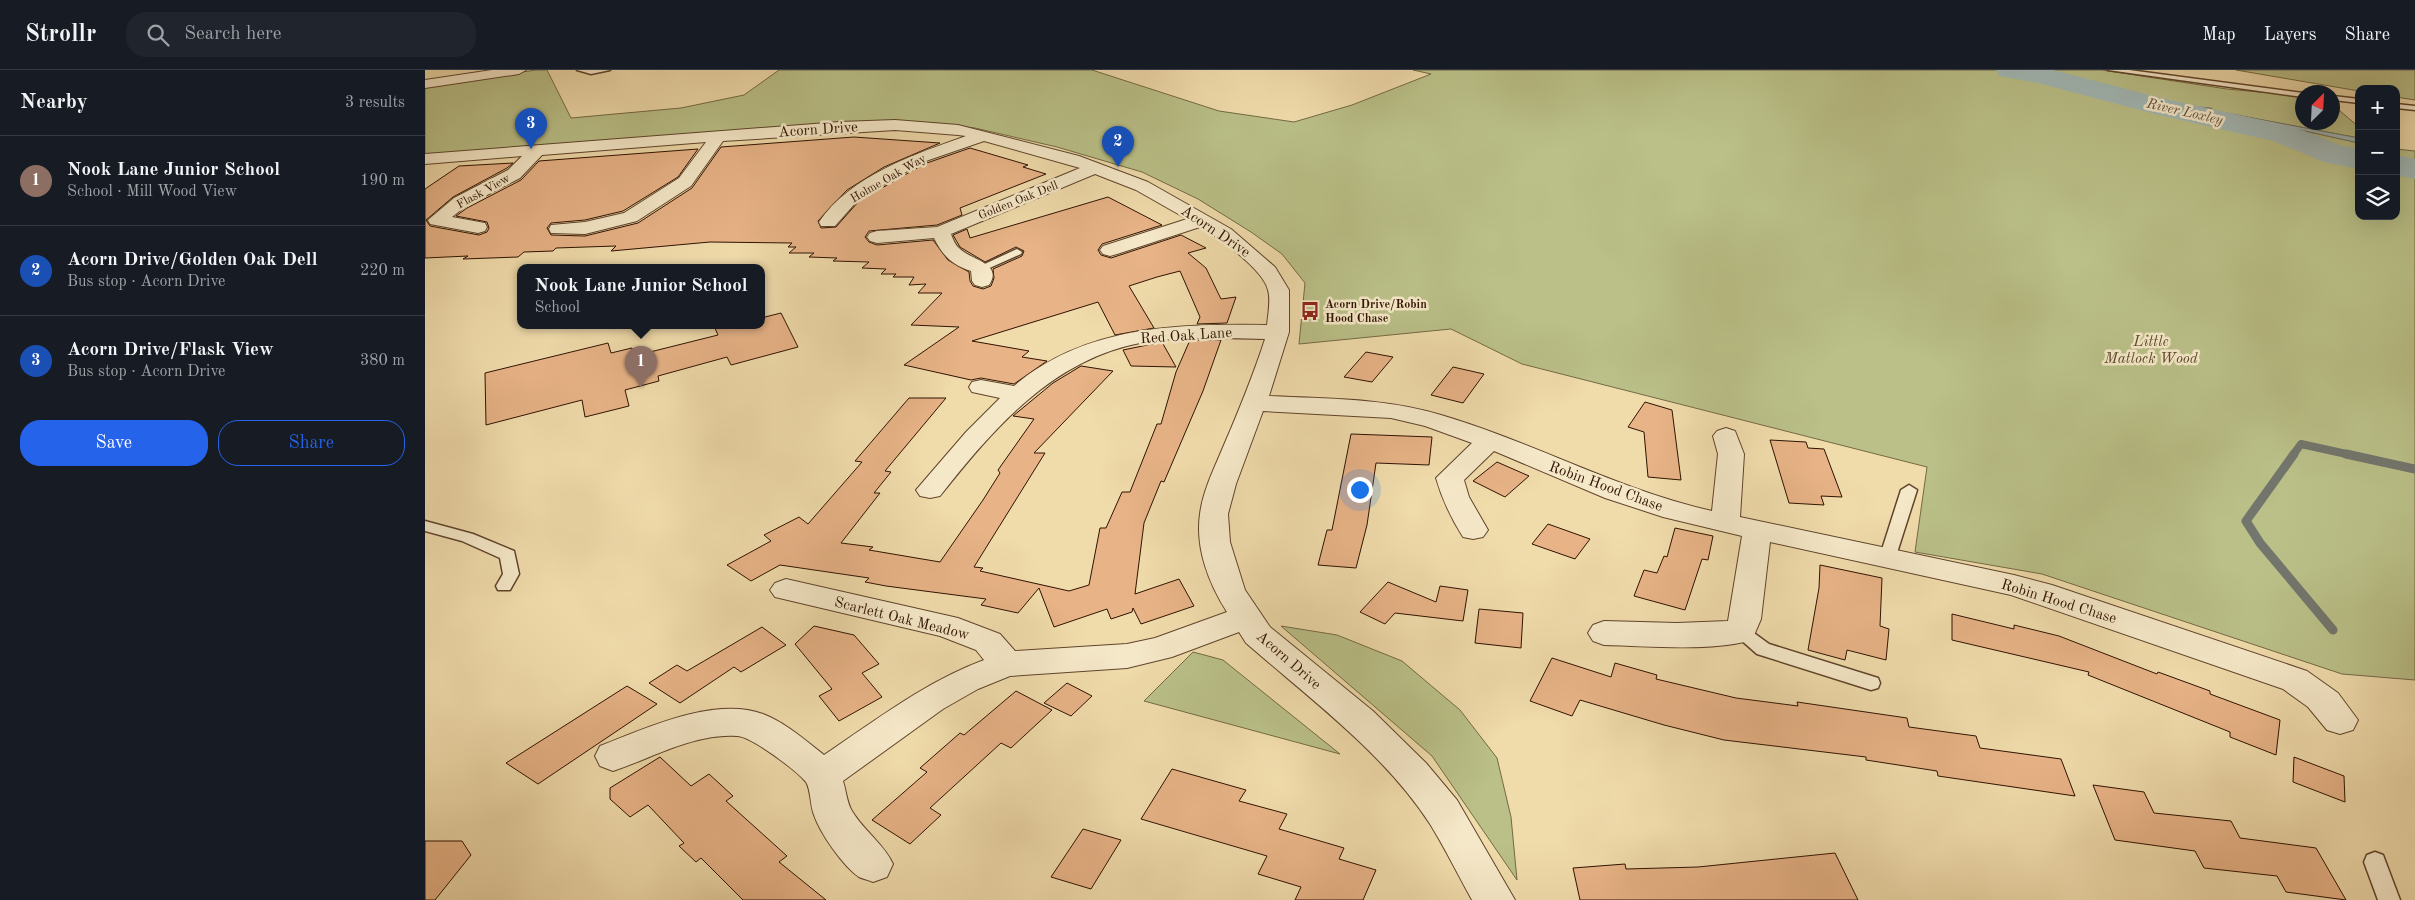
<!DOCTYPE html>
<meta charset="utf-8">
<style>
body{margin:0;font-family:"Old Standard TT",serif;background:#20242c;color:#f1f3f6}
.controls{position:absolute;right:15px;top:15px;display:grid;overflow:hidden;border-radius:10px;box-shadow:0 5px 20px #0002}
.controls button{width:45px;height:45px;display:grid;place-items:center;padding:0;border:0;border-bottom:1px solid #363941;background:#171b24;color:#f1f3f6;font:25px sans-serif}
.compass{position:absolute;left:1870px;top:15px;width:45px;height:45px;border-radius:50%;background:#171b24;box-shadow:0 5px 20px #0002;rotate:24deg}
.you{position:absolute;left:934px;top:419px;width:18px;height:18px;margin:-12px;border:4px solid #fff;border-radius:50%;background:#1a73e8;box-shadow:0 0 0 8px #1a73e833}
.badge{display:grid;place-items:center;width:32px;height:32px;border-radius:50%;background:#2563eb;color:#fff;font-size:16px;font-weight:700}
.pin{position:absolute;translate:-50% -41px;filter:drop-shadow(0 1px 2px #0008)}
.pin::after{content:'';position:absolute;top:26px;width:18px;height:15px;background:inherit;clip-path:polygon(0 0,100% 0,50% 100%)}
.popup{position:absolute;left:92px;top:194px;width:248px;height:65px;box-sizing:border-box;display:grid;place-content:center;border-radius:10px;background:#171b24;filter:drop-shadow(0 1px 4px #0005);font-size:16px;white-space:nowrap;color:#9ea1a6}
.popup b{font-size:19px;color:#f1f3f6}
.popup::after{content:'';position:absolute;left:50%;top:100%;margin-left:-10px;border:10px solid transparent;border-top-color:#171b24}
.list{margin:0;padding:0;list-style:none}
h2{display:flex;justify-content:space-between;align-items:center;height:65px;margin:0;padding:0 20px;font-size:21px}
h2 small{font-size:16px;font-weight:400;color:#9ea1a6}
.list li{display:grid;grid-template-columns:32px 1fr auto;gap:15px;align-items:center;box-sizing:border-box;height:90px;padding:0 20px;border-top:1px solid #363941}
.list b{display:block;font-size:19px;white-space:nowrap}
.list p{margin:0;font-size:16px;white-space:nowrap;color:#9ea1a6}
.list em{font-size:16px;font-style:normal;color:#9ea1a6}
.actions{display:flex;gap:10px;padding:15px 20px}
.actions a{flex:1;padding:11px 0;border:1px solid #2563eb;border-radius:20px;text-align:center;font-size:18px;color:#2563eb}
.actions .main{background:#2563eb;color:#fff}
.icon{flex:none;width:28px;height:28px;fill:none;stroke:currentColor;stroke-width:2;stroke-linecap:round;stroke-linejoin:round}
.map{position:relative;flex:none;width:1990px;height:830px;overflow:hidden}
header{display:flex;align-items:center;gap:30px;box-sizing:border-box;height:70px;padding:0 25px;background:#171b24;border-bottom:1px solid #363941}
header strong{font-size:24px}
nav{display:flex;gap:28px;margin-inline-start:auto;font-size:18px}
.search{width:350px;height:45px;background:#20242c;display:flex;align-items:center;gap:12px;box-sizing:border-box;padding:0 18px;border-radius:20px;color:#9ea1a6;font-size:19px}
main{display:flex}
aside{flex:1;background:#171b24}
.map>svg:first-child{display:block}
.green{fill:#bac088;stroke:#746944}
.water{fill:#a1b8b6;stroke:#73766d}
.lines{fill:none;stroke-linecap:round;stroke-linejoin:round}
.stream-far2{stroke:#73766d;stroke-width:5}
.stream-far1{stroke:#73766d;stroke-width:8}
.stream{stroke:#73766d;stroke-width:9}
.river{fill:#a1b8b6;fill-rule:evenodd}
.building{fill:#e7b387;stroke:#2f1200}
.service-casing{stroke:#5f442b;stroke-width:3}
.minor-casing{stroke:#5f442b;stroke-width:2}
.service{fill:#f5e8c8;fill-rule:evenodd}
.minor{fill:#f5e8c8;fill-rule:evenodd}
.labels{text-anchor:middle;stroke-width:5;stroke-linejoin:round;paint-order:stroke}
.far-street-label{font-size:12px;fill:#2f1200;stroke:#f5e8c8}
.far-poi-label{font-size:12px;font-weight:bold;fill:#2f1200;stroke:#f5e8c8;text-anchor:start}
.far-water-label{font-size:14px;font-style:italic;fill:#574c40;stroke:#f5e8c8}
.street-label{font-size:15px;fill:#2f1200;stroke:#f5e8c8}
.park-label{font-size:15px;font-style:italic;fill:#594629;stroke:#f5e8c8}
</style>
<header>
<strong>Strollr</strong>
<div class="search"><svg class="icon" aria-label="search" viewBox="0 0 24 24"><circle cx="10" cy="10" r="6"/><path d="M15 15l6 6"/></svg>Search here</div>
<nav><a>Map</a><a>Layers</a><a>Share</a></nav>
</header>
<main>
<aside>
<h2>Nearby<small>3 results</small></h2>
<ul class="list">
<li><span class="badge" style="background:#8d6e63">1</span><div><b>Nook Lane Junior School</b><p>School · Mill Wood View</p></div><em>190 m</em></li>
<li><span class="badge" style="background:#1a4fb4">2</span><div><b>Acorn Drive/Golden Oak Dell</b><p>Bus stop · Acorn Drive</p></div><em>220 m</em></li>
<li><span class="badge" style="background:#1a4fb4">3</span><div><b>Acorn Drive/Flask View</b><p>Bus stop · Acorn Drive</p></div><em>380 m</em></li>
</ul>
<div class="actions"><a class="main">Save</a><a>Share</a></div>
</aside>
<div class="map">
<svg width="1990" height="830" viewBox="0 0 1990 830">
<rect width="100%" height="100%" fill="#f0dbab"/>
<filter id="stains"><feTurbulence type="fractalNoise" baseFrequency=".004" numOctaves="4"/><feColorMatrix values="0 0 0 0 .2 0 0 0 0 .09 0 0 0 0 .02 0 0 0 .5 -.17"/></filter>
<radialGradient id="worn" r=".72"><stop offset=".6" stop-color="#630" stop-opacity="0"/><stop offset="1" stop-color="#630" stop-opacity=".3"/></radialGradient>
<g class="green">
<polygon points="111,0 122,0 146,48 256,38 319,25 354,0 667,0 794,41 869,52 927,35 1006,4 988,0 1677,0 1802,19 1877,26 1878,52 1908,52 1908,35 1934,57 1934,68 1789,41 1934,73 1934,146 1971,146 1971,79 1990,81 1990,610 1917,604 1617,504 1490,482 1502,397 1097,294 1026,259 874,274 880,213 857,184 826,162 773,129 717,102 632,77 550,58 510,53 0,85 0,16"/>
<polygon points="1811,0 1990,0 1990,30 1971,27 1971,19 1934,19 1934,21"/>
<polygon points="856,556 912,565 977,591 1035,640 1072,688 1086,747 1092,810 1007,686"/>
<polygon points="768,582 798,590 915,684 719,631"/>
</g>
<polygon class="water" points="1785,40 1934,68 1934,73"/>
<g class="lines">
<g class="stream-far2">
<polyline points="1608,0 1615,5"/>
<polyline points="1734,36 1785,40"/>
</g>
<polyline class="stream-far1" points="1868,385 1876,374 1926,385"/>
<g class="stream">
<polyline points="1869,384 1821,451 1835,473 1908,560"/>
<polyline points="1921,384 1990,399"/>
</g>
<g class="river">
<polygon points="1571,0 1628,0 1736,28 1869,57 1918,76 1934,79 1934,99 1899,92 1848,71 1734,45 1613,13 1574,6"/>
<polygon points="1971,85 1990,89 1990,109 1971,105"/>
</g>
</g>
<g class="building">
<polygon points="429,67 515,73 459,97 422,120 393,151 396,158 411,157 434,131 499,94 545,78 603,95 598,97 621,104 535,138 537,145 512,155 444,161 440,167 444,172 452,175 508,170 523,190 544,202 545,211 548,216 558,219 566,216 569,208 568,199 597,186 599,181 591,177 560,192 535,177 528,165 542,159 545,168 683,127 737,155 677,174 673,180 676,185 686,188 756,165 781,178 763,183 781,198 796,229 811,227 802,253 772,254 775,247 755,201 732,207 704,216 729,258 690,265 673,232 547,271 604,281 597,287 622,291 589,314 556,308 546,310 479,295 534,257 486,255 517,223 493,223 501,214 484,215 489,207 468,207 471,204 456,204 461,199 437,198 444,192 408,191 412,188 384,187 389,183 364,183 371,177 363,177 367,173 285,172 186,181 191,176 131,178 128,181 99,182 93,187 38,189 43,186 0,188 0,119 34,96 88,93 82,98 28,127 1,150 5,156 54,165 62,162 64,158 62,152 31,146 42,138 96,110 114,91 273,79 253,107 198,141 160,150 126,153 122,158 126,165 160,166 213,153 267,118 296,77"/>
<polygon points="356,243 373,277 306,295 302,287 233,306 234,311 200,320 204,336 160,347 157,330 61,355 60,303 183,273 186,283 207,278 209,286 293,265 289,256 336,256 336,248"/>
<polygon points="765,270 796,270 778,321 739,412 736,411 719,453 710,524 754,509 769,536 716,554 708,538 707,542 686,549 682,539 629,557 614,518 593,543 556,535 561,529 461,516 440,512 444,508 355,495 326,511 302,495 346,471 339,465 374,447 383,454 437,392 430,391 484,328 521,328 460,401 466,402 449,423 455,423 416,473 448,477 444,480 515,492 558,430 575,403 573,400 609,349 588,346 628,313 656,296 688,301 609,383 620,383 549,497 558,498 555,501 644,521 664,515 675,458 681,458 697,422 705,422 732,354 736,354 751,302"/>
<polygon points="737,272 751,297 706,296 698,280"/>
<polygon points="941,282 968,287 947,312 919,307"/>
<polygon points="1028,297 1059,304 1038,333 1006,325"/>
<polygon points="1220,332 1247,340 1256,410 1223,407 1219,362 1203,357"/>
<polygon points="926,364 1007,367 1004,395 951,393 942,455 931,498 893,495 902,460 907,460"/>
<polygon points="1345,370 1381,372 1383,378 1399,379 1417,427 1396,426 1399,435 1364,433"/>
<polygon points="1072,392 1104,406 1080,427 1048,411"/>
<polygon points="1123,454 1165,469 1150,489 1107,474"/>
<polygon points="1250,458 1288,466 1283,490 1277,489 1260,540 1209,526 1219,500 1232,503 1239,486 1242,487"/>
<polygon points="1395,495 1457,508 1455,556 1464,559 1461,590 1422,580 1420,590 1383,580 1394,518"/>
<polygon points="963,512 1011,532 1015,516 1043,520 1038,551 970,543 960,554 935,542"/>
<polygon points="1054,539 1098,543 1096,578 1050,573"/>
<polygon points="1527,544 1589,559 1589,555 1634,566 1732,604 1733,602 1785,621 1785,624 1855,650 1851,685 1805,667 1805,662 1663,605 1664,602 1527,570"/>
<polygon points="389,556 429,565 454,594 437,603 457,627 414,651 394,626 407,619 370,574"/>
<polygon points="337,557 361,575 316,602 309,597 255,633 224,613 252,595 262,601"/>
<polygon points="1127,588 1186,607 1190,593 1232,605 1231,609 1311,628 1373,636 1372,632 1482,648 1484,657 1551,666 1555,678 1636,689 1650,726 1513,706 1512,701 1441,690 1441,687 1299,670 1239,655 1155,630 1147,646 1105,631"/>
<polygon points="642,613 667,626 646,646 619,633"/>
<polygon points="202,616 232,634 113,714 81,693"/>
<polygon points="591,621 627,640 586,678 576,673 505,738 516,745 485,774 447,750 502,702 495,698 535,663 539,665"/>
<polygon points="235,687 266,716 284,704 308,726 301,731 362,786 354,792 401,830 318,830 276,788 271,792 254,776 259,773 223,735 205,747 185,729 185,718"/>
<polygon points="1869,687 1919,706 1920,732 1868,712"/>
<polygon points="747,699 821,720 814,731 862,744 854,759 919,778 914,789 951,800 938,830 870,830 876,817 833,804 842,786 716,749"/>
<polygon points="1668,715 1719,722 1729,743 1806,751 1815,768 1891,778 1921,830 1861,822 1852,806 1779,798 1770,781 1690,770"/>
<polygon points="658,759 696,770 666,819 626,807"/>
<polygon points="0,771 37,771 46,785 10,830 0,830"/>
<polygon points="1410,783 1433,830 1155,830 1148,798 1200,794 1201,799 1273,797"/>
</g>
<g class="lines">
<g class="service-casing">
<g id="service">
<polygon points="152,0 185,0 166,4"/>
<polygon points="1683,0 1704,0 1878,23 1878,27"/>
<polygon points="1908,26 1934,29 1934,33 1908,30"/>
<polygon points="1971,34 1990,36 1990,40 1971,38"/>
<polygon points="592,179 597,182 596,184 560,200 556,201 551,198"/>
<polygon points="1484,415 1492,420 1470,489 1468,493 1456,493 1454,489 1476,420"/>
<polygon points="0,451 48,464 89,481 94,504 85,520 73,520 71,516 78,504 75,488 37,471 0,461"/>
<polygon points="1316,556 1322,558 1344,574 1453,608 1455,613 1453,618 1446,620 1332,584 1307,562 1310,558"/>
<polygon points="1950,782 1958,785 1975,830 1953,830 1939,792 1942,785"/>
</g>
</g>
<g class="minor-casing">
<g id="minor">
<polygon points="67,0 101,0 94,4 0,18 0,10"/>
<path d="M470 50 533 55 654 86 723 112 806 159 850 197 864 220V262L844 326C902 329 961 328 1016 345 1108 372 1193 420 1287 441L1293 384 1288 366 1292 361 1301 358 1310 361 1319 384 1315 447 1589 505 1627 515 1882 601 1913 623 1933 650 1928 660 1915 664 1902 660 1883 637 1858 619 1586 525 1345 472 1336 549 1327 570C1288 582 1222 576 1179 575L1168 571 1163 563 1168 555 1179 551 1252 553 1303 551 1317 466 1238 447 1180 428 1069 381 1039 410 1044 427 1063 460 1058 467 1048 469 1038 467C1026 448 1017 429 1011 408L1047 373 1000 356 966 348 838 341 811 414 803 444 805 472 820 520 845 557 948 641 1001 693 1032 730 1090 830H1047C1033 805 1020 778 1005 754 959 683 884 628 821 573L814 562 747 587 702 598 585 606 553 619 518 639 418 711C421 720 422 733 427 741 439 761 459 774 468 794L462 807 448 812C444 810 438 809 434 807 418 796 395 763 389 745 385 736 386 720 381 712 372 701 326 666 312 666 270 663 227 688 188 701L175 696 170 686 175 676C221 658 290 626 338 644 361 653 380 670 399 685 451 650 500 612 559 590L551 580 515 566 350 527 345 520 350 513 361 509 533 548 575 564 590 581 702 574 730 568 802 542C784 514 770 478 775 444 778 420 790 397 799 375 814 340 828 306 840 269 798 268 756 266 715 273 627 290 568 359 515 426L505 428 495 426 491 420 541 362 575 328 547 322 544 317 547 312 556 310 589 316C661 255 753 254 842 255 843 245 846 230 843 220 838 199 794 168 775 157L692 184 685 186 678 184 675 180 678 176 762 149 711 120 670 104 526 164C528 169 530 175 534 178 545 190 579 193 564 215L557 217 550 215 547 211 546 201C527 195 518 186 509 168L452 173 445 171 442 167 445 163 452 161 512 157 655 98 559 71 498 92 433 130 410 156H396L394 152C425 106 490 84 541 66L533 65 470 60 298 71 266 116 212 151 160 164 126 163 124 159 126 155 160 152 199 143 254 108 281 72 117 85 95 108 41 136 27 147 60 153 62 157 60 161 53 163 5 154 3 150 29 128 83 100 97 86 0 94V84L415 52Z"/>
</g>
</g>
<use href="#service" class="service"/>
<use href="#minor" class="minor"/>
</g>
<defs>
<g id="bus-bare" transform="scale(1.5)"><path d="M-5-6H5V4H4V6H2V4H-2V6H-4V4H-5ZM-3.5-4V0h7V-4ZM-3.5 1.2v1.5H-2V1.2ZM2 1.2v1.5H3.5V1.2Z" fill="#8f2418" stroke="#f5e8c8" stroke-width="2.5" paint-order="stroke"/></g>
</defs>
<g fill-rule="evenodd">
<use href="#bus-bare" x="885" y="241"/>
</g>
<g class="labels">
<g class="far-street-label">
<text transform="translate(463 108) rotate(-30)" y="4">Holme Oak Way</text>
<text transform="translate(58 121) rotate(-29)" y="4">Flask View</text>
<text transform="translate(593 130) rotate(-22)" y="4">Golden Oak Dell</text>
</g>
<g class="far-poi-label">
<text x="900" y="238">Acorn Drive/Robin<tspan x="900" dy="14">Hood Chase</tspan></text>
</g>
<g class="far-water-label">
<text transform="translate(1760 41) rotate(13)" y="5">River Loxley</text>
</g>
<g class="street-label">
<text transform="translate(393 59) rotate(-4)" y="5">Acorn Drive</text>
<text transform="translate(791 161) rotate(34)" y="5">Acorn Drive</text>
<text transform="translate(761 265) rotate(-4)" y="5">Red Oak Lane</text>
<text transform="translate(1181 416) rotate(20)" y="5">Robin Hood Chase</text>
<text transform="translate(1634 531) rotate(17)" y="5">Robin Hood Chase</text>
<text transform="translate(477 548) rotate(14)" y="5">Scarlett Oak Meadow</text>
<text transform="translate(864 590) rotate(41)" y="5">Acorn Drive</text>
</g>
<g class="park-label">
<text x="1726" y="276">Little<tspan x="1726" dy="17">Matlock Wood</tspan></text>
</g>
</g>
<rect width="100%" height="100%" filter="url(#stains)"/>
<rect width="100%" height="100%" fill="url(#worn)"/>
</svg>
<div class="controls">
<button>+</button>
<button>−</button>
<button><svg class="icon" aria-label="layers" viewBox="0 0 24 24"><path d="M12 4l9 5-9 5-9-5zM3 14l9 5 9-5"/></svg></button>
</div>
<svg class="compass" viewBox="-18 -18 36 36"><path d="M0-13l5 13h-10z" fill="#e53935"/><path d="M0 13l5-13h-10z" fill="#9ea1a6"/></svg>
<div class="you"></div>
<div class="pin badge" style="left:216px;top:317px;background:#8d6e63">1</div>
<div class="popup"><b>Nook Lane Junior School</b>School</div>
<div class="pin badge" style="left:693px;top:97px;background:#1a4fb4">2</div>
<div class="pin badge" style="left:106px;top:79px;background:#1a4fb4">3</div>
</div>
</main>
